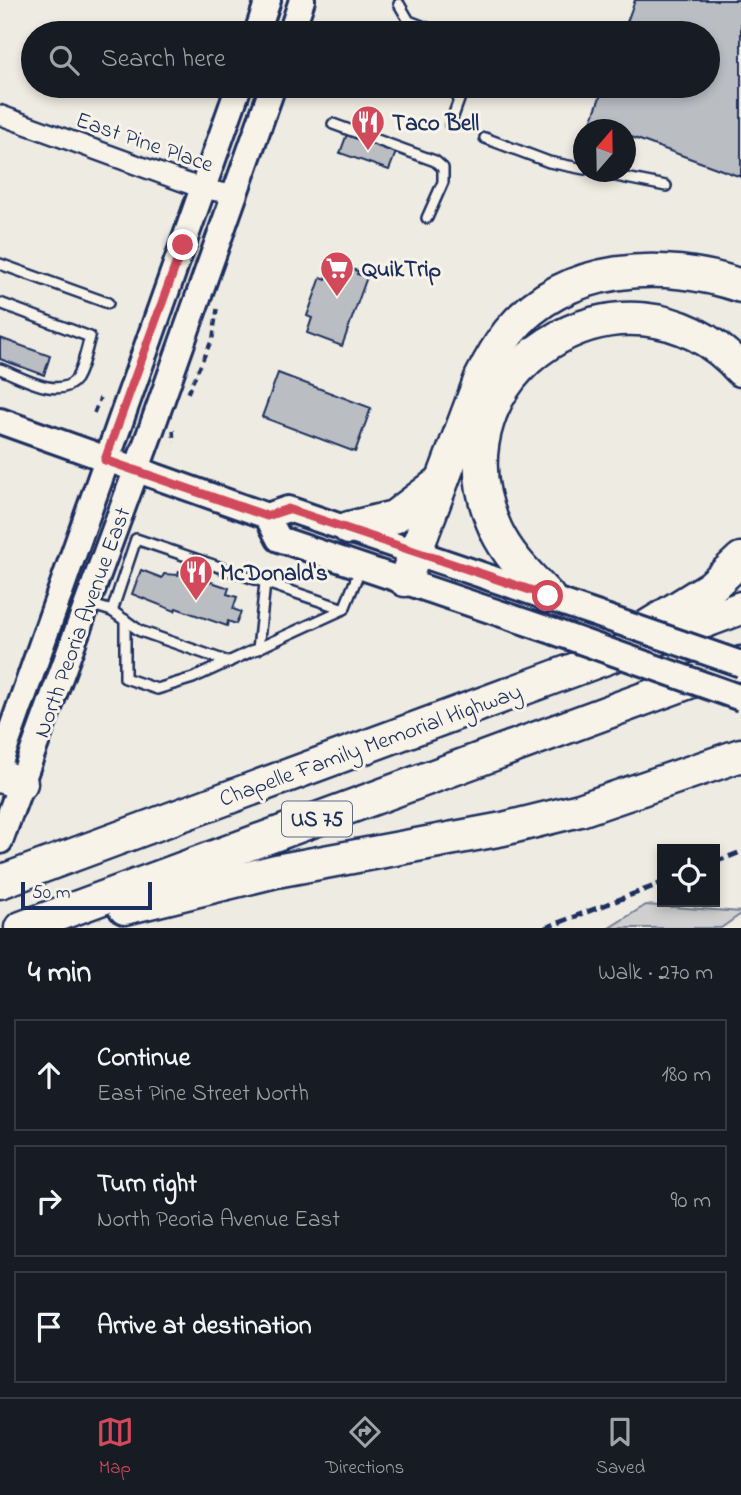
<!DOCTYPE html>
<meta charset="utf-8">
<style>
body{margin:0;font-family:"Indie Flower",sans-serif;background:#20242c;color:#f1f3f6}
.controls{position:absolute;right:21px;bottom:21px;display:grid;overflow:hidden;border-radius:0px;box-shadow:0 4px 10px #0003}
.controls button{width:63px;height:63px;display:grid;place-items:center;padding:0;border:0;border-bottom:2px solid #363941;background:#171b24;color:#f1f3f6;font:35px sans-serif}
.compass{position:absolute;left:573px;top:119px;width:63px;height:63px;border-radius:50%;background:#171b24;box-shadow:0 4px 10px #0003;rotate:20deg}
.scale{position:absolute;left:21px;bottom:18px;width:131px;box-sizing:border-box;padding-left:7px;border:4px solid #1b2f5e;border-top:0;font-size:19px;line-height:24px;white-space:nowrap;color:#1b2f5e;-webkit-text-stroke:5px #f7f3e8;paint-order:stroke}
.stop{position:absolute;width:21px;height:21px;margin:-16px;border:5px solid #d1495b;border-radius:50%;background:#fff}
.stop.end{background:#d1495b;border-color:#fff;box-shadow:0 2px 7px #0008}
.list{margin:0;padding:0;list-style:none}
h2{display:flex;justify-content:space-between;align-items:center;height:91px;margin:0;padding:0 28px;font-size:30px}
h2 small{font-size:23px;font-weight:400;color:#9ea1a6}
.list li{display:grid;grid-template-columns:46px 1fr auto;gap:21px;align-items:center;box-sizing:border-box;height:112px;margin:0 14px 14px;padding:0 14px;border:2px solid #363941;border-radius:0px}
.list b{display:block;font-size:26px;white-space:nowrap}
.list p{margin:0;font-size:23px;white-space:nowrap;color:#9ea1a6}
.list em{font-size:23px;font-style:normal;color:#9ea1a6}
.icon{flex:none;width:38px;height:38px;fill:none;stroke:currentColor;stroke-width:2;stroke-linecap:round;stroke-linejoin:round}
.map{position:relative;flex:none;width:741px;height:928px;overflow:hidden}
.search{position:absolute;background:#171b24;box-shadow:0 4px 10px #0003;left:21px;right:21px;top:21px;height:77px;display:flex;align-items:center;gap:18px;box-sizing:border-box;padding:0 24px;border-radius:38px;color:#9ea1a6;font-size:26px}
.sheet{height:469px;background:#171b24}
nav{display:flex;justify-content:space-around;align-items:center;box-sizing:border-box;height:98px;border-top:2px solid #363941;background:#171b24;font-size:19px;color:#9ea1a6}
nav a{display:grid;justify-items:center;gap:4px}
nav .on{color:#d1495b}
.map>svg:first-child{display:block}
.green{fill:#cfcfcf;stroke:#757f96;stroke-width:2}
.building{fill:#babdc2;stroke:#1b2f5e;stroke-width:2}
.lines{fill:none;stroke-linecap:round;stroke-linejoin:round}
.lane-casing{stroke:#1b2f5e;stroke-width:14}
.street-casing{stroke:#1b2f5e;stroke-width:23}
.secondary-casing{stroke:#1b2f5e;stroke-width:30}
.highway-casing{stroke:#1b2f5e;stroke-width:37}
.path{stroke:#1b2f5e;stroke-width:3.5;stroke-dasharray:7 5;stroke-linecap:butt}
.lane{stroke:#f7f3e8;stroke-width:9}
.street{stroke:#f7f3e8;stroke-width:18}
.secondary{stroke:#f7f3e8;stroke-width:24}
.highway{stroke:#f7f3e8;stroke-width:32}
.rail{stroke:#1b2f5e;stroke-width:5;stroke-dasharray:10 5;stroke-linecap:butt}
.secondary-bridge-casing{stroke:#1b2f5e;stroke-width:30;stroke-linecap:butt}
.secondary-bridge{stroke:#f7f3e8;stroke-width:24}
.route{stroke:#d1495b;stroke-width:9}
.labels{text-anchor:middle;stroke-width:6;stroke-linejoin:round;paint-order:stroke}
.shield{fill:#f7f3e8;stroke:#5d6a87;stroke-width:2}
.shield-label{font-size:21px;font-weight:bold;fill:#1b2f5e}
.poi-label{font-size:23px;font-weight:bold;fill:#1b2f5e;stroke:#f7f3e8;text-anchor:start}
.street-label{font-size:23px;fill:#1b2f5e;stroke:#f7f3e8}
</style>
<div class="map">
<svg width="741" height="928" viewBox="0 0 741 928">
<rect width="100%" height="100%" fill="#eeebe2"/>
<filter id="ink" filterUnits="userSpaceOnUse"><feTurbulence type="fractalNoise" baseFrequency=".0143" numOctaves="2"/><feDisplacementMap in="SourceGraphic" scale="14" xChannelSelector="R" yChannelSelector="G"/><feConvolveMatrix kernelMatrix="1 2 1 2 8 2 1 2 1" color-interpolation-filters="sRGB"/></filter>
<g filter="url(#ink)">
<polygon class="green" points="646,905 741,912 741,914 721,928 609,928"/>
<g class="building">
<polygon points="635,0 741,0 741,177 626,135 626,130 611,130 591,122 604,86 708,86 708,33 623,33"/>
<polygon points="347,134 396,152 389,170 340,153"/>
<polygon points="331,264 358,271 357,274 367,277 342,346 307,333 312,318 307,316 321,277 326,279"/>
<polygon points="0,338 50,356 44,375 0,359"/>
<polygon points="278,373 371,408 355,452 262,417"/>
<polygon points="141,570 162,578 164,574 178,575 179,571 229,588 227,594 237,597 233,609 241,612 236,624 228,621 227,626 176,608 175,611 132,594"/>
</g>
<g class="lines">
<g class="lane-casing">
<g id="lane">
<polyline points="399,4 409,21 440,33"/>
<polyline points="333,124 435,161 443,168 443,182 427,218"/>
<polyline points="450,125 464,86"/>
<polyline points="485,138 549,162 584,169"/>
<polyline points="596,172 666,186"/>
<polyline points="0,264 108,303"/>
<path d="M0 303 90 337C86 350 83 368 76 379 60 401 19 376 0 369"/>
<polyline points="89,604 112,611 140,631 229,662"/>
<polyline points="112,611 136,539 344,609"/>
<polyline points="125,620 125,678 157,689 193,678 344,609 361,567"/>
<polyline points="258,649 265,583"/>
</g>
</g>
<g class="street-casing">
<polyline id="street" points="0,115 203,189 236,195"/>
</g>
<g class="secondary-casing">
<g id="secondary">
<polyline points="257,33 268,0"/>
<polyline points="291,33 302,0"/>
<polyline points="0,421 267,516 288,509 605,617"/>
<polyline points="267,516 279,539 555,632"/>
<polyline points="0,762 239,86"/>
<polyline points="0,841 150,433 273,86"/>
</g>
</g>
<g class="highway-casing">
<g id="highway">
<polyline points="349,528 394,517 439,483"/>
<path d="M405 580 481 378C489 362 498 346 509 332 564 264 664 259 741 286"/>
<path d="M548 596C529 576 508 556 496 530 424 373 626 243 741 370"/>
<polyline points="640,631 711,587 741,559"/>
<polyline points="0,776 21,783"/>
<polyline points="0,882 741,608"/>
<polyline points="125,908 276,871 503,829 580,810 741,755"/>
<polyline points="21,928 741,663"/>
</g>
</g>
<g class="path">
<polyline points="188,393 213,337 217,309"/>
<polyline points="94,413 100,398"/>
<polyline points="173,430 174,442"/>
</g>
<use href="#lane" class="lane"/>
<use href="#street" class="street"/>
<use href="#secondary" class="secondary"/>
<use href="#highway" class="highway"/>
<g class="rail">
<polyline points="715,862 741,852"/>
<polyline points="545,928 662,883"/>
</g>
<g class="secondary-bridge-casing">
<g id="secondary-bridge">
<polyline points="605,617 741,664"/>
<polyline points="555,632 741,698"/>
</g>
</g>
<use href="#secondary-bridge" class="secondary-bridge"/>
</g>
</g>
<g class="lines" filter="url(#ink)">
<polyline class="route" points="183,245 105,460 267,516 288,509 548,596"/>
</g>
<defs>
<g id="restaurant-pin" transform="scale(1.75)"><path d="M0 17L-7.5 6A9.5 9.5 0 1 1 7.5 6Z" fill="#d1495b" stroke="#f7f3e8"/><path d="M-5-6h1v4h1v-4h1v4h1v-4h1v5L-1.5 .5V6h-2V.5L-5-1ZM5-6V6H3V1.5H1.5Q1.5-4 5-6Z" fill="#fff"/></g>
<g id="supermarket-pin" transform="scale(1.75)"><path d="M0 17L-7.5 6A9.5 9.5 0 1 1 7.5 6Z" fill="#d1495b" stroke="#f7f3e8"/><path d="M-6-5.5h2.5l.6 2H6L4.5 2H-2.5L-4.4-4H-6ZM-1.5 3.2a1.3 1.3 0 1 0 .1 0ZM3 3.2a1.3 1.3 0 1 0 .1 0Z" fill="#fff"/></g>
</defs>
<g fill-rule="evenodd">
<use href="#restaurant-pin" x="368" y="122"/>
<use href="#supermarket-pin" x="337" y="268"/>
<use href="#restaurant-pin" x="196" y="572"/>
</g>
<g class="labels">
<rect class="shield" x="282" y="801.5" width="70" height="35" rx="5"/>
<g class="shield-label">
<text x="317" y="826">US 75</text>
</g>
<g class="poi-label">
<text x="392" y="130">Taco Bell</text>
<text x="362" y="276">QuikTrip</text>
<text x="220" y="580">McDonald's</text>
</g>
<g class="street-label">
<text transform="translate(145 141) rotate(19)" y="8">East Pine Place</text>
<text transform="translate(81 622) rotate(-70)" y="8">North Peoria Avenue East</text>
<text transform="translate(370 744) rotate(-20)" y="8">Chapelle Family Memorial Highway</text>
</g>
</g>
</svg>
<div class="controls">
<button><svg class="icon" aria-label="locate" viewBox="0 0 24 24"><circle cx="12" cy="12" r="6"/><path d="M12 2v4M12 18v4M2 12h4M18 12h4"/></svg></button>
</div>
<svg class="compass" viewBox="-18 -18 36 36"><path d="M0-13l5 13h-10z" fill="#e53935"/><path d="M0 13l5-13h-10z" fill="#9ea1a6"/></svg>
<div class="scale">50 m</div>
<div class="stop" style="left:548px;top:596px"></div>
<div class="stop end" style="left:183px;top:245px"></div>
<div class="search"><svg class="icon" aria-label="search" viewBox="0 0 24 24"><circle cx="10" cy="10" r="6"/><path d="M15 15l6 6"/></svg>Search here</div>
</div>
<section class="sheet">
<h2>4 min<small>Walk · 270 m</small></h2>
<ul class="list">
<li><svg class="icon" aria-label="ahead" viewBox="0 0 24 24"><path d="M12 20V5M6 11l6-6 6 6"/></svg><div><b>Continue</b><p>East Pine Street North</p></div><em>180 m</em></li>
<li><svg class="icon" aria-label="right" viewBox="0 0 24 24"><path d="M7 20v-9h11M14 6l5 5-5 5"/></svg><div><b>Turn right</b><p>North Peoria Avenue East</p></div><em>90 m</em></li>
<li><svg class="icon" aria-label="arrive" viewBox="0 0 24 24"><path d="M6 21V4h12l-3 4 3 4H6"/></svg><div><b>Arrive at destination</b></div></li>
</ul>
</section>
<nav>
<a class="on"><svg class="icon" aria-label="map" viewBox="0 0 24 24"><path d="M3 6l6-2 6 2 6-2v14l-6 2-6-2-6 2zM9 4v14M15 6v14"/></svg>Map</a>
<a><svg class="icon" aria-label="directions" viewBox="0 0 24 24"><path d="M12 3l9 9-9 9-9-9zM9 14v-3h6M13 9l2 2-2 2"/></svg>Directions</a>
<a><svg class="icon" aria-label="saved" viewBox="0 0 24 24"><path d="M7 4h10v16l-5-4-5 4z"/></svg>Saved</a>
</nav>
